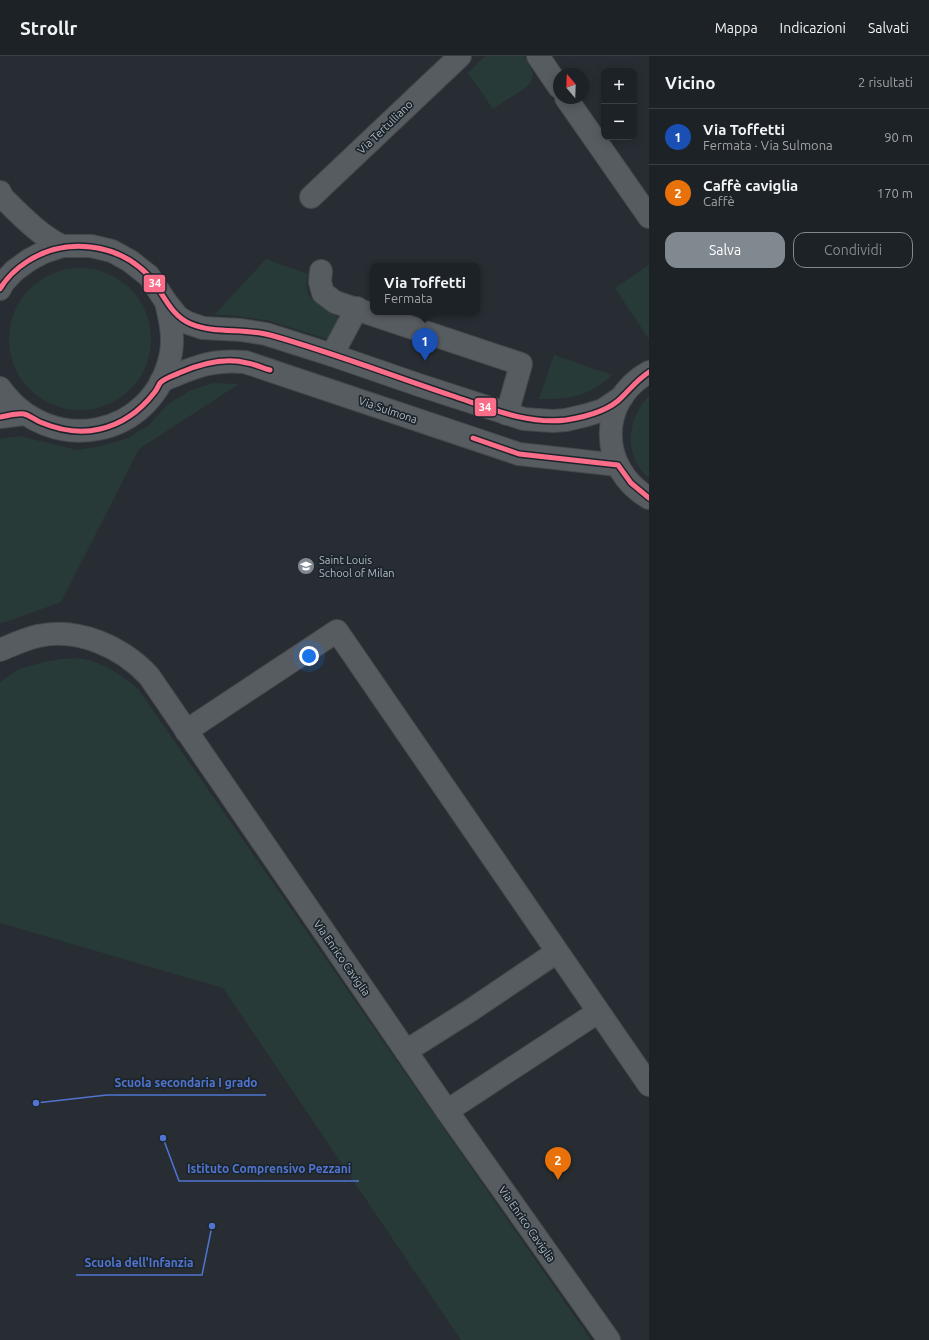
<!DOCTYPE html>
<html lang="it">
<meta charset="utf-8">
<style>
body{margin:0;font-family:Ubuntu,sans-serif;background:#252a2e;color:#f1f3f6}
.controls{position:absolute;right:12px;top:12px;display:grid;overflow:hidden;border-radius:8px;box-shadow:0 2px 10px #0003}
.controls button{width:36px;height:36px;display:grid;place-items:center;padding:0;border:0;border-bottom:1px solid #3b3f43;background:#1d2226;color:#f1f3f6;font:20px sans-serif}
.compass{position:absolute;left:553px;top:12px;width:36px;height:36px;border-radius:50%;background:#1d2226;box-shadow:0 2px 10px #0003;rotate:341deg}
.you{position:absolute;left:309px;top:600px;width:14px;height:14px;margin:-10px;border:3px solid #fff;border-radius:50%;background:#1a73e8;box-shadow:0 0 0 6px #1a73e833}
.badge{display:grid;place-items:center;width:26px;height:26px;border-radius:50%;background:#818990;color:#fff;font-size:13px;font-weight:700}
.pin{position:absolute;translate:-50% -33px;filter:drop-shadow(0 1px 2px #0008)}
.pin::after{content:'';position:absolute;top:21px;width:14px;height:12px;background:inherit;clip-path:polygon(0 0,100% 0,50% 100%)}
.popup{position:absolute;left:370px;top:207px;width:110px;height:52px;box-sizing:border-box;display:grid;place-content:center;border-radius:8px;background:#1d2226;filter:drop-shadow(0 1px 3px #0005);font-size:13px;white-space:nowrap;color:#a0a4a7}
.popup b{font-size:15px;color:#f1f3f6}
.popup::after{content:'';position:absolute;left:50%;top:100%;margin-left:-8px;border:8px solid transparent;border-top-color:#1d2226}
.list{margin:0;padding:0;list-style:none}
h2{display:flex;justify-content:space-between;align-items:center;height:52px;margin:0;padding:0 16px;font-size:17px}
h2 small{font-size:13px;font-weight:400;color:#a0a4a7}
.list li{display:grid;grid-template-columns:26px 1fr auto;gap:12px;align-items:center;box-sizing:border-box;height:56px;padding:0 16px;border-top:1px solid #3b3f43}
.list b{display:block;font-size:15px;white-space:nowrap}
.list p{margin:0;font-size:13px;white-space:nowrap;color:#a0a4a7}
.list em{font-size:13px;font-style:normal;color:#a0a4a7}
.actions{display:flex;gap:8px;padding:12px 16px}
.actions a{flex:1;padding:9px 0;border:1px solid #818990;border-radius:12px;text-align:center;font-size:14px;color:#818990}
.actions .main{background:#818990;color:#fff}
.map{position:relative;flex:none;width:649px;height:1284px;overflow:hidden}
header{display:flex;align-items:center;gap:24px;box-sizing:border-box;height:56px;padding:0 20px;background:#1d2226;border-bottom:1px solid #3b3f43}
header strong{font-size:19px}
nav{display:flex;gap:22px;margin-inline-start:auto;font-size:14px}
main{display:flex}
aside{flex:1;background:#1d2226}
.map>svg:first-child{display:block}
.green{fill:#283a38}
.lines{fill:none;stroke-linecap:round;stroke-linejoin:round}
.minor-casing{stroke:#45494d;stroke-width:24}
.minor{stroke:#575c61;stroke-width:22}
.bus-1-casing{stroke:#1c252c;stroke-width:8}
.bus-1{stroke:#fb6d88;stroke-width:5}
.labels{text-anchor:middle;stroke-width:3.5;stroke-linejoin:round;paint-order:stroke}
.street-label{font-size:11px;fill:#b2bbc3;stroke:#1c252c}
.poi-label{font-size:11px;fill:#b2bbc3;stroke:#1c252c;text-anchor:start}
.leader{fill:none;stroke:#5174d1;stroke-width:1.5}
.callout-dot{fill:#5174d1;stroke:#1c252c;stroke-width:1.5}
.callout-label{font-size:12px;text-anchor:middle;font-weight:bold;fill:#5174d1;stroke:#1c252c;stroke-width:3.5;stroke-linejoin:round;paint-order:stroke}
.line-badge{stroke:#1c252c;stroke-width:1.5}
.badge-label{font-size:11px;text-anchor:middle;font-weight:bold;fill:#fff}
</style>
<header>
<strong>Strollr</strong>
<nav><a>Mappa</a><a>Indicazioni</a><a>Salvati</a></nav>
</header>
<main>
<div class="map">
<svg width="649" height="1284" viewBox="0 0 649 1284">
<rect width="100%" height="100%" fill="#272d32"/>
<g class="green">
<path d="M485 0H524C531 10 537 20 528 30L493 53 468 17Z"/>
<path d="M266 203 308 218C300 252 327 242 339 264L330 284 270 265 231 259H214Z"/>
<polygon points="649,209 649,283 615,232"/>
<circle cx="80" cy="283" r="71"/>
<path d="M554 299 612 319C588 341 571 343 539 343Z"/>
<polygon points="213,327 239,328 139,393 61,546 0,568 0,383 19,380 77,394 101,390 128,382 149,369 168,348 189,335"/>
<path d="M649 341V422C627 404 626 372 641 350 643 347 645 343 649 341Z"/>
<path d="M61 603C69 603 76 602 83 603 105 607 122 619 138 633L591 1284H461L223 932 0 867V626L19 613 40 607Z"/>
</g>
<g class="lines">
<g class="minor-casing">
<g id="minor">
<polyline points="538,0 559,31"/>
<polyline points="566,42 649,161"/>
<path d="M0 136 3 142C21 159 39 179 62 190"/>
<polyline points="311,141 460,0"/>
<polyline points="321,215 320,226 323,237 335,246 521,308 507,358"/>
<polyline points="0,233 3,227 14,215 29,204 44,196 62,190 91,190 112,195 130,205 149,220 166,246 178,261 188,267 203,272 241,274 266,278 332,299 419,329 524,363 553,365 566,364 587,359 603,354 622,341"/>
<polyline points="332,299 357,252"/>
<path d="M649 316C597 345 599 413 649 442"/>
<path d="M161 325C193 312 209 303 245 306L519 398 618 409"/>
<path d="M0 332C49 402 155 383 171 297 174 280 170 263 166 246"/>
<polyline points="0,361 24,358"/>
<path d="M0 594C12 589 25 583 38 580 78 571 122 591 149 620L447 1055 609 1284"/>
<polyline points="186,675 337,575 649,1029"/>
<polyline points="406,995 471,954 557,896"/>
<polyline points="447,1055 598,956"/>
</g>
</g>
<use href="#minor" class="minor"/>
<g class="bus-1-casing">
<g id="bus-1">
<path d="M0 233C7 221 17 212 28 205 66 181 117 187 148 219 163 235 169 259 191 268 215 278 244 272 270 279 331 296 390 319 450 339 487 351 526 369 566 364 585 361 609 355 622 341 632 331 637 324 649 316"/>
<path d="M0 361C7 360 17 357 24 358 29 359 35 364 40 366 59 374 80 378 100 373 122 368 140 355 154 337 157 334 158 330 160 327 165 322 173 320 179 317 200 308 224 301 247 307 255 308 262 312 270 314"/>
<polyline points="473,382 519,398 618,409 631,427 649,442"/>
</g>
</g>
<use href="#bus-1" class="bus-1"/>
</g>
<defs>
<g id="school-disc" transform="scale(0.9)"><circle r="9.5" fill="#818990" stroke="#1c252c"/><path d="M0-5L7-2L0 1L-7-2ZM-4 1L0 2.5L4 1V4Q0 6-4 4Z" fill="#fff"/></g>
</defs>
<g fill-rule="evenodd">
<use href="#school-disc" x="306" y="510"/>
</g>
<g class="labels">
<g class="street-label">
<text transform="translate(385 71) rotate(-44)" y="4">Via Tertulliano</text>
<text transform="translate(388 354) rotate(19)" y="4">Via Sulmona</text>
<text transform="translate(342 902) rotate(55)" y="4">Via Enrico Caviglia</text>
<text transform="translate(527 1168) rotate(55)" y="4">Via Enrico Caviglia</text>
</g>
<g class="poi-label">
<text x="319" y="508">Saint Louis<tspan x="319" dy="13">School of Milan</tspan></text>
</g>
</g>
<path class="leader" d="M36 1047L107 1039H266M163 1082L179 1125H359M212 1170L202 1219H76"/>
<g class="callout-dot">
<circle cx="36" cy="1047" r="4"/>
<circle cx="163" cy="1082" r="4"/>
<circle cx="212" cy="1170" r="4"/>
</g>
<g class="callout-label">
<text x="186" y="1031">Scuola secondaria I grado</text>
<text x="269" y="1117">Istituto Comprensivo Pezzani</text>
<text x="139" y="1211">Scuola dell'Infanzia</text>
</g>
<g class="line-badge">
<rect x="143" y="218" width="23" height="19" rx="4" fill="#fb6d88"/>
<rect x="474" y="341" width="23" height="20" rx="4" fill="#fb6d88"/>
</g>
<g class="badge-label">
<text x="155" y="231">34</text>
<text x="485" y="355">34</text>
</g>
</svg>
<div class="controls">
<button>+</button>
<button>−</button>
</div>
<svg class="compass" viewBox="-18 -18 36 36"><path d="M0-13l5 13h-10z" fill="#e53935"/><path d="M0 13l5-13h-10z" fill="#a0a4a7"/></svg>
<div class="you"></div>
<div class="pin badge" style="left:425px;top:305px;background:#1a4fb4">1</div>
<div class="popup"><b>Via Toffetti</b>Fermata</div>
<div class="pin badge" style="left:558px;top:1124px;background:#e8710a">2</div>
</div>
<aside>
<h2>Vicino<small>2 risultati</small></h2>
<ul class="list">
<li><span class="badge" style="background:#1a4fb4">1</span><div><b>Via Toffetti</b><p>Fermata · Via Sulmona</p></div><em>90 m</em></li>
<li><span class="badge" style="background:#e8710a">2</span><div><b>Caffè caviglia</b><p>Caffè</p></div><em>170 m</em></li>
</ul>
<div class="actions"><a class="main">Salva</a><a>Condividi</a></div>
</aside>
</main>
